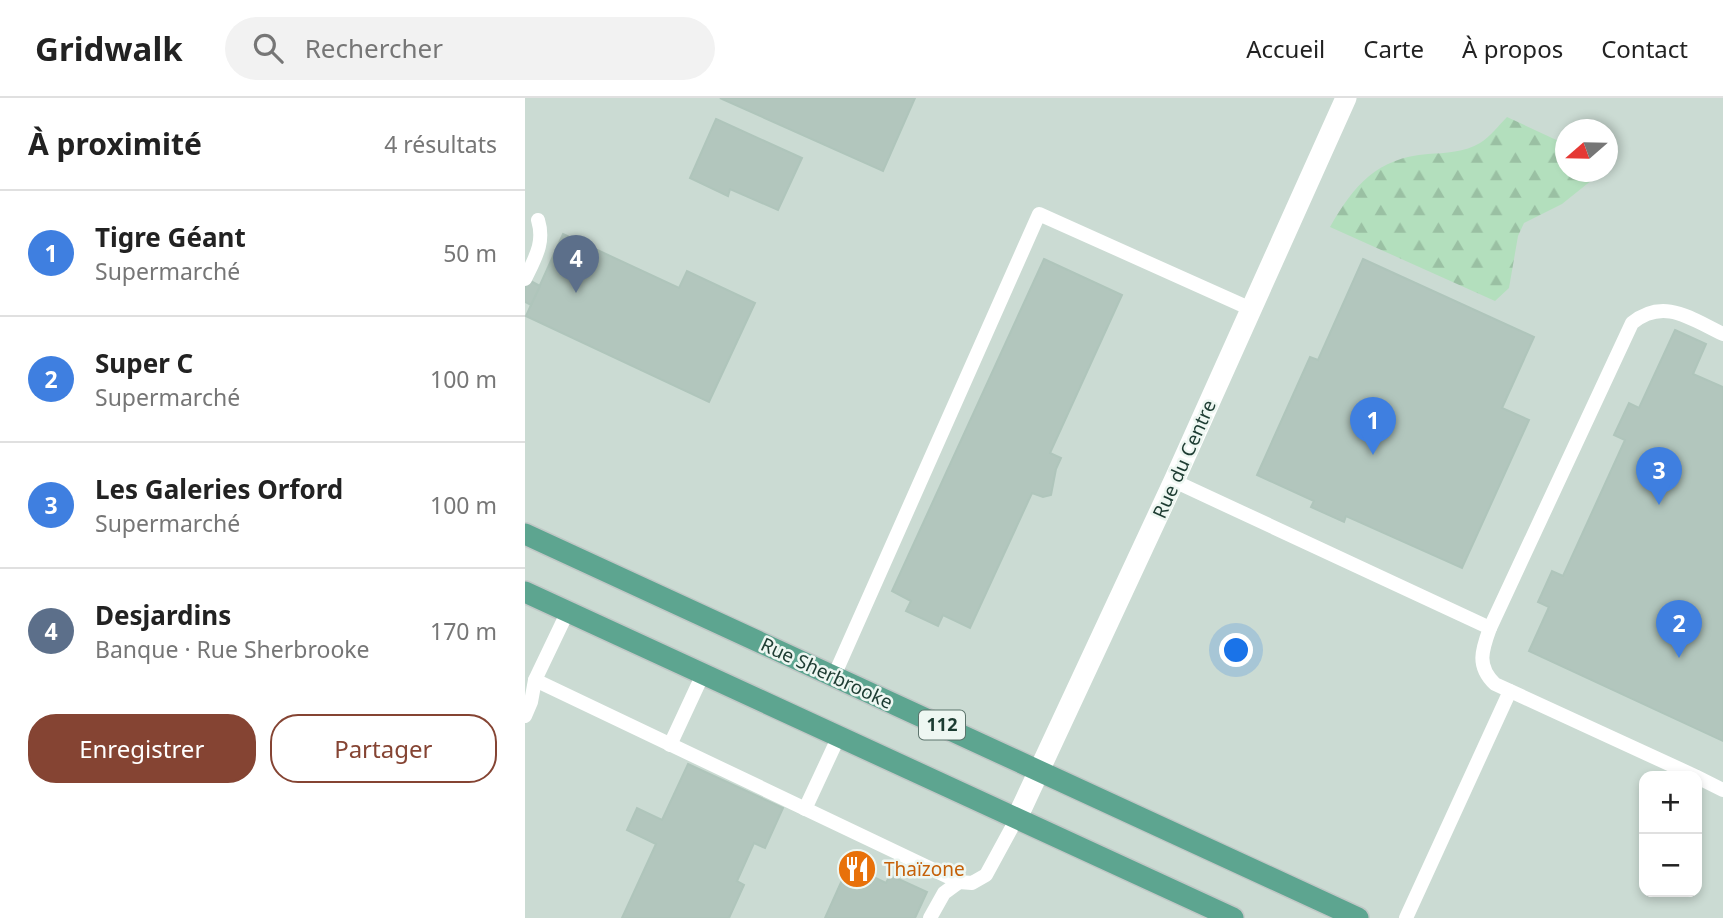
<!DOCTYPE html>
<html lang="fr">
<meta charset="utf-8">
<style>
body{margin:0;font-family:"Noto Sans",sans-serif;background:#f2f2f2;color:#222}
.controls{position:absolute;right:21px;bottom:21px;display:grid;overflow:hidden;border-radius:14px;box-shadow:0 4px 10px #0003}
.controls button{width:63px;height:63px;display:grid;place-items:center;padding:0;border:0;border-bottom:2px solid #e0e0e0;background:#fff;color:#222;font:35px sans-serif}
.compass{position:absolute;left:1030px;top:21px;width:63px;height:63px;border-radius:50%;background:#fff;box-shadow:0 4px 10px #0003;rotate:250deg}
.you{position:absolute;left:712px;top:553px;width:24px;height:24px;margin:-18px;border:5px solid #fff;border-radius:50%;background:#1a73e8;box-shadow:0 0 0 10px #1a73e833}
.badge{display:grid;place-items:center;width:46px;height:46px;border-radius:50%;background:#854433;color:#fff;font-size:23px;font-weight:700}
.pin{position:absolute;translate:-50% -58px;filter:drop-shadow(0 2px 4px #0008)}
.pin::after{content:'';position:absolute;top:37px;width:24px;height:21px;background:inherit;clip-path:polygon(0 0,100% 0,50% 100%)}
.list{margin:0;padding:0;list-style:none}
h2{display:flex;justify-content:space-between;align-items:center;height:91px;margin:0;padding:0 28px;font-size:30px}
h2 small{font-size:23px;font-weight:400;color:#767676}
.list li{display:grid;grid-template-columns:46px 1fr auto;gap:21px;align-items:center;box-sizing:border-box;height:126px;padding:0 28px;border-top:2px solid #e0e0e0}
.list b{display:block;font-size:26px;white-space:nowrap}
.list p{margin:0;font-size:23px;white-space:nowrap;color:#767676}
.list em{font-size:23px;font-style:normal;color:#767676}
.actions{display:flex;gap:14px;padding:21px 28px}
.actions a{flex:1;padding:16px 0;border:2px solid #854433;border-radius:28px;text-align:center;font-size:24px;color:#854433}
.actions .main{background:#854433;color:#fff}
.icon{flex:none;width:38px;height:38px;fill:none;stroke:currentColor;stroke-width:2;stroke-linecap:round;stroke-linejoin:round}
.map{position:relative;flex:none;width:1198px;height:820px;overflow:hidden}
header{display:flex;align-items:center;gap:42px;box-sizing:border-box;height:98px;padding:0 35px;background:#fff;border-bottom:2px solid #e0e0e0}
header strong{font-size:33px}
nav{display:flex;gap:38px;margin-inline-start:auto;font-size:24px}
.search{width:490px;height:63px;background:#f2f2f2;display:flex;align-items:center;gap:18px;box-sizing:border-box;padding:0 24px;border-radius:38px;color:#767676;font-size:26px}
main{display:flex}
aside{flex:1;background:#fff}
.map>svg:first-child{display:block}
.built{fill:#cbdbd3;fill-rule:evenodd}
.forest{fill:url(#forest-firs)}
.building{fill:#b2c6bd;stroke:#afc5bb;stroke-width:2}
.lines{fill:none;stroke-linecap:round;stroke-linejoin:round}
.primary-casing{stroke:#c0c8c6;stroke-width:24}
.service{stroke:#fff;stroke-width:14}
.minor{stroke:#fff;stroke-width:21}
.primary{stroke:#5da590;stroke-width:21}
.labels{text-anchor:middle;stroke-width:5;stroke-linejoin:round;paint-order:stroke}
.shield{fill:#eef7f2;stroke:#5c746c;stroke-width:2}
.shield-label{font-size:18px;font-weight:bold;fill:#1d3c32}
.street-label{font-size:19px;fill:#1d3c32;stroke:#eef7f2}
.food-label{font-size:19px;fill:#c56008;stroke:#eef7f2;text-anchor:start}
</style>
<header>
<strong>Gridwalk</strong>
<div class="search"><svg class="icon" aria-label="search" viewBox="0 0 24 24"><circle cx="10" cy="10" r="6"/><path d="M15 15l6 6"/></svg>Rechercher</div>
<nav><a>Accueil</a><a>Carte</a><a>À propos</a><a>Contact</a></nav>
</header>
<main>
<aside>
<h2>À proximité<small>4 résultats</small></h2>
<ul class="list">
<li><span class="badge" style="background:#3f7fe0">1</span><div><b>Tigre Géant</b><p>Supermarché</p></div><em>50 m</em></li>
<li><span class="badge" style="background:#3f7fe0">2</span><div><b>Super C</b><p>Supermarché</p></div><em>100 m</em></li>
<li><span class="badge" style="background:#3f7fe0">3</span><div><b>Les Galeries Orford</b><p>Supermarché</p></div><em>100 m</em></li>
<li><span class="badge" style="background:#5c6f8a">4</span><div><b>Desjardins</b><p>Banque · Rue Sherbrooke</p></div><em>170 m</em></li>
</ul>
<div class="actions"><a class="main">Enregistrer</a><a>Partager</a></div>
</aside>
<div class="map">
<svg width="1198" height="820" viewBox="0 0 1198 820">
<defs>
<pattern id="forest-firs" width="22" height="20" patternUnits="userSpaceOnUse" patternTransform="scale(1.75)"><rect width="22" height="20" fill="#b3dfbd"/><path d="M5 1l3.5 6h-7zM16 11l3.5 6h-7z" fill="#9ac0a3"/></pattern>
</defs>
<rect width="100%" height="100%" fill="#ddebe4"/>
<path class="built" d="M0 0H1198V820H0ZM1040 32H1082V74H1040ZM1119 678H1172V794H1119Z"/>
<path class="forest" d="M982 19 1040 46V74H1074L1072 78 1037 106 999 125 993 138 984 190 970 203 805 129C829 87 852 60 903 56 920 55 940 54 955 45 965 39 974 27 982 19Z"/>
<g class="building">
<polygon points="195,0 390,0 358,73"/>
<polygon points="191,21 277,60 253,112 205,91 203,98 165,80"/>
<polygon points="38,136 154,190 162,173 230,205 184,304 1,218"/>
<polygon points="519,161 597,197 525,355 536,360 531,371 526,397 518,399 507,395 445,530 418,517 413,528 381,513 386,503 367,493"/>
<polygon points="838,161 1009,239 977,310 1004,322 937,470 821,418 819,424 786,409 789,403 732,377 785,259 793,262"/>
<polygon points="0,180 15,188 6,207 0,204"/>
<polygon points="1150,232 1181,246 1168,276 1198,289 1198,643 1004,553 1024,509 1013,504 1027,473 1038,478 1100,342 1089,337 1104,305 1114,310"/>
<polygon points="163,666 258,710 240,750 229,745 212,783 219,787 204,820 97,820 131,746 102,732 112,710 137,722"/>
<polygon points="322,761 342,771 340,775 361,785 365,777 402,794 390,820 300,820 318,780 315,778"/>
</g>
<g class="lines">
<g class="primary-casing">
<g id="primary">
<polyline points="0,436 833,820"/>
<polyline points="0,494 708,820"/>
</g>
</g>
<g class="service">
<path d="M0 181C10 160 20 145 13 122"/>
<polyline points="649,383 965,530"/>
<polyline points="43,513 10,582 434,784 447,785 461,777 492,720"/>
<polyline points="309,578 514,116 726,211"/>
<polyline points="0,618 6,604 10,582"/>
<polyline points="145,647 178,576"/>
<path d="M1170 678 970 586C951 568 957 552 965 530L1107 225C1139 199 1166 221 1198 236"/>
<polyline points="1172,679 1198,692"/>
<polyline points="280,711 314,638"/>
<polyline points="405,820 419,795 434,784"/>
<polyline points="881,820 985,593"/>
</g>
<polyline class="minor" points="492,720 649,383 821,0"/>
<use href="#primary" class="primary"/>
</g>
<defs>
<g id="restaurant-disc" transform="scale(2.0125)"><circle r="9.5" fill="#e8710a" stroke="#eef7f2"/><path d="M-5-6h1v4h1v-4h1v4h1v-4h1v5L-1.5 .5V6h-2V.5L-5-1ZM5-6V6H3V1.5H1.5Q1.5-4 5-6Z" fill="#fff"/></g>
</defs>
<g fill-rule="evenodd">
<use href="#restaurant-disc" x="332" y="771"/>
</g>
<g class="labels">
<rect class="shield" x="394" y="612.5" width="46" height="29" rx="5"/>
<g class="shield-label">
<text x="417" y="633">112</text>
</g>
<g class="street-label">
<text transform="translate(659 361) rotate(-66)" y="7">Rue du Centre</text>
<text transform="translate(302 575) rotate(25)" y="7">Rue Sherbrooke</text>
</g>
<g class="food-label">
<text x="359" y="778">Thaïzone</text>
</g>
</g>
</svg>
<div class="controls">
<button>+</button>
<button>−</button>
</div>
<svg class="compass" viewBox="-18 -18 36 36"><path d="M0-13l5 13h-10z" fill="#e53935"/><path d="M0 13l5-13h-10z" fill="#767676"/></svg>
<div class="you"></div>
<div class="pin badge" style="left:848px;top:357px;background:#3f7fe0">1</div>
<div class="pin badge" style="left:1154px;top:560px;background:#3f7fe0">2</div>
<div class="pin badge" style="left:1134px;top:407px;background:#3f7fe0">3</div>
<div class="pin badge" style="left:51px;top:195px;background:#5c6f8a">4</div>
</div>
</main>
